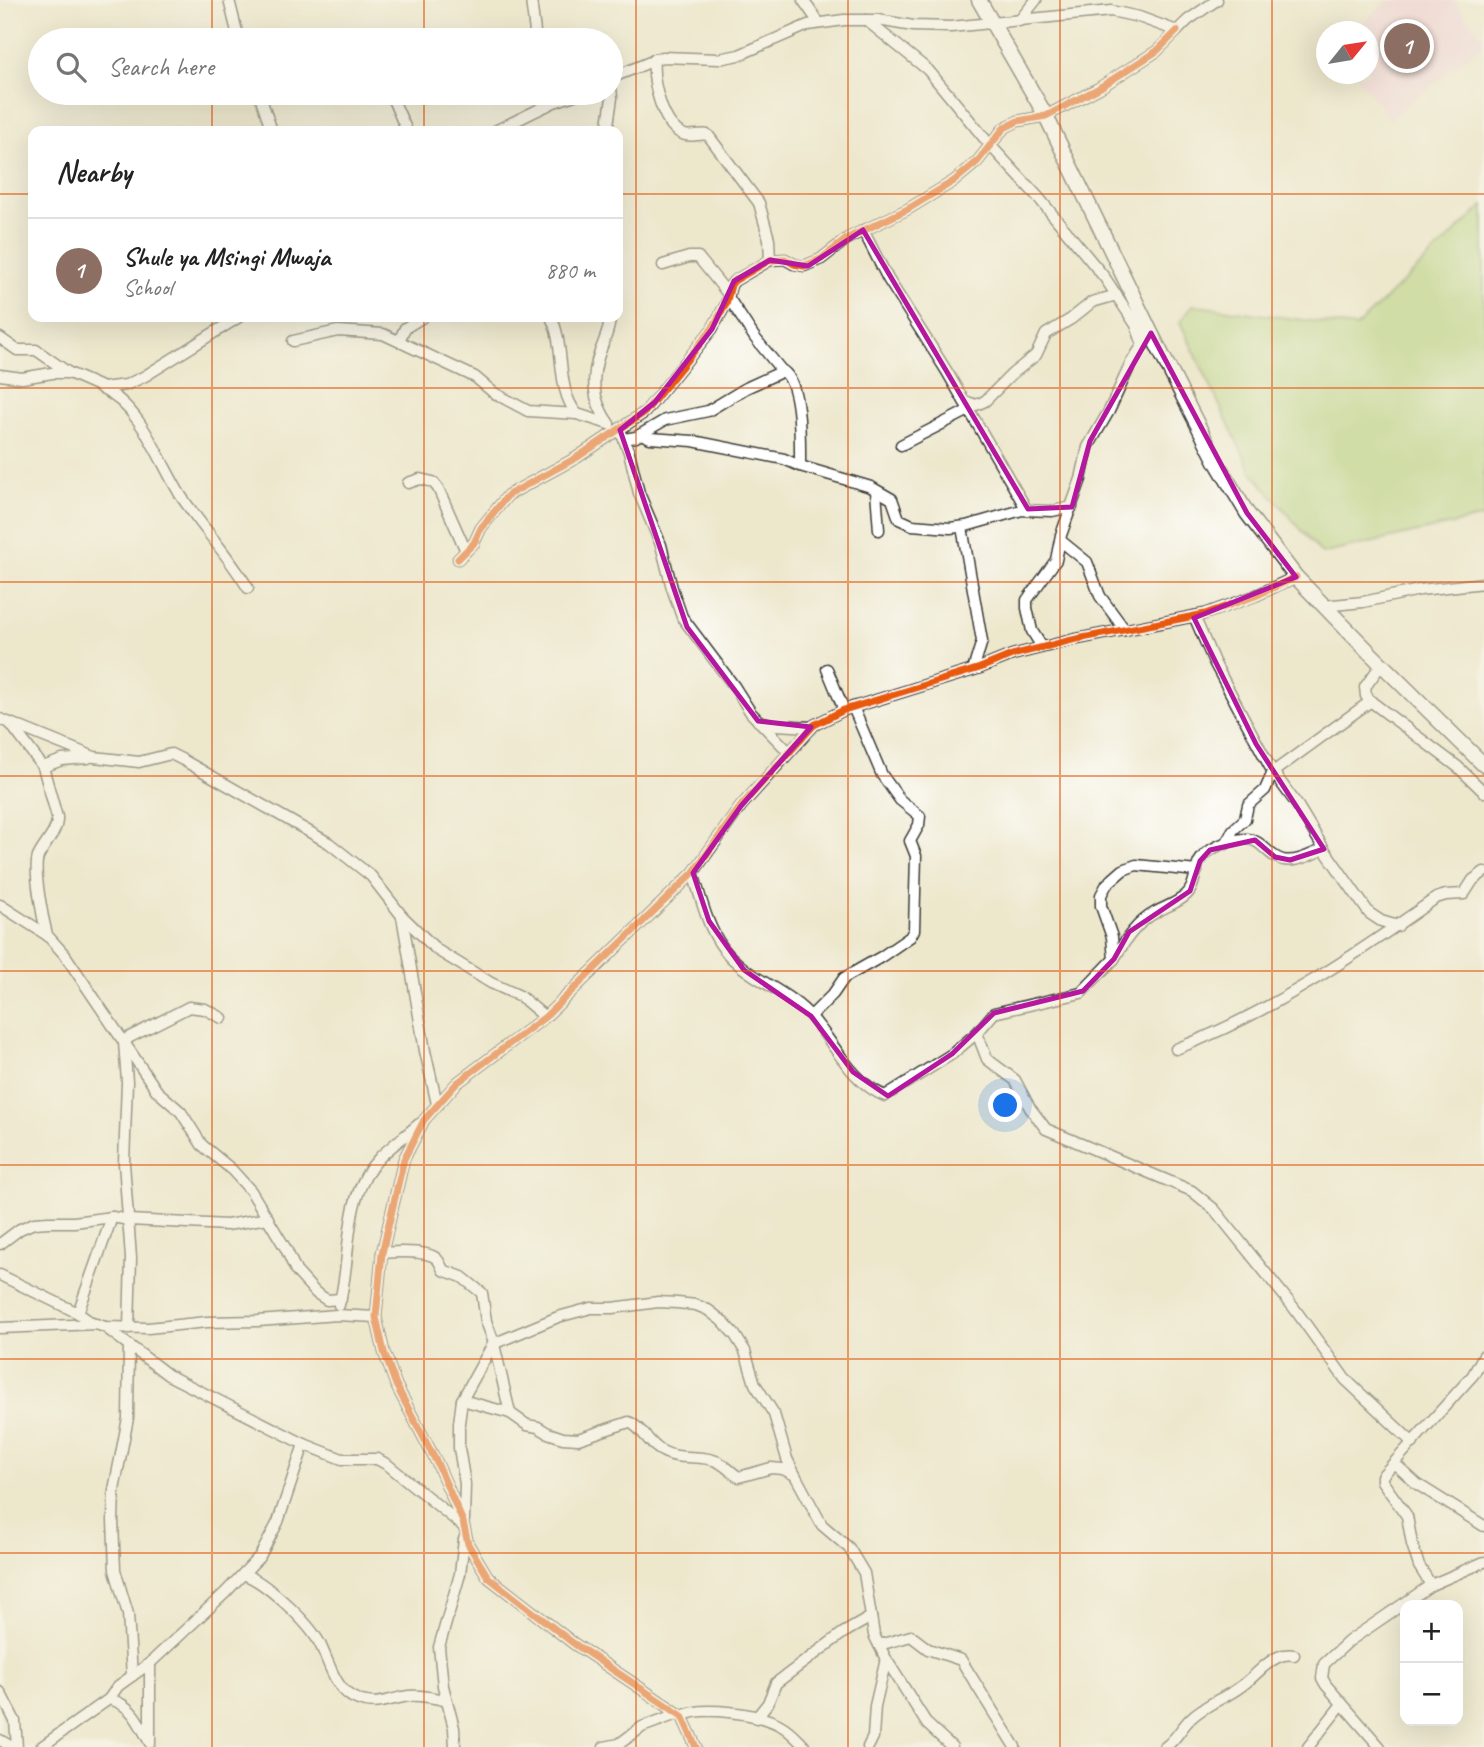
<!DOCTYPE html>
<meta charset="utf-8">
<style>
body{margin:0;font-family:Caveat,sans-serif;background:#f6f6f6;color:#222}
.controls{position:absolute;right:21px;bottom:21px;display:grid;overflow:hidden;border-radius:14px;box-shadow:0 7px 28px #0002}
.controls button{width:63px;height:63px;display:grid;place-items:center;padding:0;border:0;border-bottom:2px solid #e0e0e0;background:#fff;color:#222;font:35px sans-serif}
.compass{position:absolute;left:1316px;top:21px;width:63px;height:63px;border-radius:50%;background:#fff;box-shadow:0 7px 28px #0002;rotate:60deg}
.you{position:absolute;left:1006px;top:1106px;width:24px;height:24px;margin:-18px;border:5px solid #fff;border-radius:50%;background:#1a73e8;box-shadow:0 0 0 10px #1a73e833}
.badge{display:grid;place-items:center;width:46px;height:46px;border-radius:50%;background:#111827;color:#fff;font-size:23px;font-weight:700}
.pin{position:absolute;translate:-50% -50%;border:4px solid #fff;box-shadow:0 2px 7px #0006}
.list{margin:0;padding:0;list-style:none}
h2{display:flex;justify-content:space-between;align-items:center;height:91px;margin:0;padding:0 28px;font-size:30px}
h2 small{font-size:23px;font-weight:400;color:#767676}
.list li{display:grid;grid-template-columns:46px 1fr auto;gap:21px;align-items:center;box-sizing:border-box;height:105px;padding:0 28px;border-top:2px solid #e0e0e0}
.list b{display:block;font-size:26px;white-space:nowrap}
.list p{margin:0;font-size:23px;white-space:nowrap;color:#767676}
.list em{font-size:23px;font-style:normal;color:#767676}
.icon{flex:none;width:38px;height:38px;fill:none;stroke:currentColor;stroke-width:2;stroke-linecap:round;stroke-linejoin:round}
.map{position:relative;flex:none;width:1484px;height:1747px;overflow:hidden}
.search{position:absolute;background:#fff;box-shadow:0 7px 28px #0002;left:28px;top:28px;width:595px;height:77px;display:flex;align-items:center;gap:18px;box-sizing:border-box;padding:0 24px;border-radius:38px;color:#767676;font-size:26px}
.panel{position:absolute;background:#fff;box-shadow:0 7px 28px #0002;left:28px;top:126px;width:595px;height:196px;border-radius:14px}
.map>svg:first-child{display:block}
.built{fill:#f3cfdf}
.green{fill:#aed079;stroke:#65764a;stroke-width:2}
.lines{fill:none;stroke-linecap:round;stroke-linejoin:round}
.minor-casing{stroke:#3b3a36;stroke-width:13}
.major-casing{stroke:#3b3a36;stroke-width:17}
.minor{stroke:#fff;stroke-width:10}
.major{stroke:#fff;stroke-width:14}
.cycleway-casing{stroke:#fff;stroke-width:11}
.cycleway{stroke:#e8590c;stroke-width:7}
.marked{fill:none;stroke:#b5179e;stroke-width:5;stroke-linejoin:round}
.grid{fill:none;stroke:#de560d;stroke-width:2;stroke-opacity:0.55}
</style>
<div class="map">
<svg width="1484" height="1747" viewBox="0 0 1484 1747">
<rect width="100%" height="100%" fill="#fff"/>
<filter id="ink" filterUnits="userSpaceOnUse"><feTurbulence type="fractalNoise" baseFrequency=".0143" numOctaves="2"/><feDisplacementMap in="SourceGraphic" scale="14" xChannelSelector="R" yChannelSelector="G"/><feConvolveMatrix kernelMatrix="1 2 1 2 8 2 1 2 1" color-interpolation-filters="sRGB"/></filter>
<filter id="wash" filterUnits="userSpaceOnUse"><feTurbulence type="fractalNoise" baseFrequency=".00686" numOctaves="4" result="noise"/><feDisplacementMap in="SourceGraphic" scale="28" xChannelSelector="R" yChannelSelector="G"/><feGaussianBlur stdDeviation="1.57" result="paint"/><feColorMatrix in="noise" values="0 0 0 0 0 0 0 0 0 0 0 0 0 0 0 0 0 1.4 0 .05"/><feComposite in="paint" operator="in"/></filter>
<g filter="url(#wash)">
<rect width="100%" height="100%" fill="#ede7cc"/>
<polygon class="built" points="1390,0 1453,0 1484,38 1484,43 1390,119 1354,74 1368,74 1368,32 1351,31"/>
<polygon class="green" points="1484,205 1484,517 1322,554 1251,471 1180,322 1192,305 1356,327"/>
</g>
<g filter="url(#ink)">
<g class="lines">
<g class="minor-casing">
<g id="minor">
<polyline points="229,0 239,40"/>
<polyline points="531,0 536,40"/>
<polyline points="803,0 819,23"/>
<polyline points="866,20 928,70 990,145 1038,197 1105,278 1136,325 1143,345"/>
<polyline points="1019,21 1036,0"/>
<path d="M654 59C652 81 662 128 685 135 693 137 701 133 708 135L759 203 769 239 770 260"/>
<polyline points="611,78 662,57 719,59 739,55 808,25 844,20 878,20 913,26 951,27 1111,11 1139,17 1177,31 1188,20 1217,0"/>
<polyline points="259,93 272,131"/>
<polyline points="390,93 407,131"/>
<polyline points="539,93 546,106"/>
<polyline points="495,131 554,102 580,93"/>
<polyline points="607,131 612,98 611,87"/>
<polyline points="863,230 888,279 946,370 1027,510"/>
<polyline points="663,265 689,257 698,257 728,294"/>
<polyline points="728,297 755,338 782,371"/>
<path d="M551 317C566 347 555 388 577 414"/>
<polyline points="0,338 17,350 36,350 69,373"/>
<polyline points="293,341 338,331 383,334 475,377 494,393 528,411 577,414 609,424"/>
<polyline points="399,341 405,328 423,317"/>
<polyline points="0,375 22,378 52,373 69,373 103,388 126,385 145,376 239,317"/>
<path d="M102 389C141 406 159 461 181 496 202 527 228 555 248 588"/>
<polyline points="964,401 976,405 985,401 1012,374 1036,355 1046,334 1071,319 1092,302 1117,295"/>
<path d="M609 424C592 400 590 377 601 349 605 338 610 329 610 317"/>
<polyline points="620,430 629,452 639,493 661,545 672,588 682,617 734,686 751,713 788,751"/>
<polyline points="641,434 650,438 693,441 784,459 800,466 871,487 892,499 899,519 912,525 950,528 966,526 1022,510 1052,511 1072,507"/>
<path d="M624 439 636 437 665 420 708 411 746 388 783 371C802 384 800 444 800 466"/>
<polyline points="901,445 969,410"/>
<polyline points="408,483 420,479 433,482 438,488 466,551"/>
<polyline points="876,491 879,530"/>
<polyline points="962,527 982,641 973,670"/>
<polyline points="1061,541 1087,562 1100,596 1125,630"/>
<polyline points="458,559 474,543 481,528 508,495 576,458 645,412 712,329 726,304 731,285 734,281 770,260 785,259 794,264 804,266 821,259 848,238 908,209 954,181 977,162 1004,128 1018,121 1046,116 1099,88 1157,51 1177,31"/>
<polyline points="1323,606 1363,602 1420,590 1484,583"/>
<polyline points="1194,616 1214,662 1271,769 1298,806 1324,849 1369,913 1381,921 1398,926"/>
<polyline points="1042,647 1032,631 1027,608 1027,600 1056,560 1061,535 1081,479 1088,447 1109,411 1131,363 1146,340"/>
<polyline points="1381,665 1365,687 1366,696 1369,700 1458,767 1484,792"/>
<polyline points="827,669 844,710"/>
<polyline points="0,719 94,757 139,762 171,754 183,760 329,843 371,876 402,916 437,950 491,983 520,996 545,1017"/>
<polyline points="758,721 776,725 811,727"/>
<path d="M10 723 43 767 57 817C58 832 44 844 38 857 33 871 43 919 47 935"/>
<polyline points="43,767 62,760 88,758"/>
<polyline points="1226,844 1233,830 1245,819 1248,805 1265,790 1273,772 1371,701"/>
<path d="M693 873C701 898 707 927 723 948 746 979 787 989 812 1018 835 1044 851 1082 885 1096L952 1054 977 1033 994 1013 1081 993 1114 959 1112 937 1101 906V895L1107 884 1123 870 1136 865 1197 871"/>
<polyline points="0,905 47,935 65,955 157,1091 181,1112 202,1145 231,1169 251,1191 286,1249 296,1271 316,1293 327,1300 341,1299"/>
<polyline points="402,916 425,1051 437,1104"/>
<path d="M1114 959C1126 939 1136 923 1156 912 1165 907 1177 903 1185 896 1195 888 1194 874 1199 862 1206 848 1231 839 1246 839 1262 839 1268 857 1283 860 1296 863 1312 854 1324 849"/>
<polyline points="811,1016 833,994 844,978 881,957 910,937 914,930 916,856 910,841 919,825 920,816 900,800 882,775 853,707"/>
<polyline points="977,1033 987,1059 1015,1080 1030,1108 1046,1129 1192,1191 1214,1209 1294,1308 1345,1379 1413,1443"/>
<path d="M1176 1049C1270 1013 1354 956 1436 898L1446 895 1464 894 1473 880 1484 872"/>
<polyline points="0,1244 20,1229 34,1223 48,1222 74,1222 112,1217 129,1220 227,1225 268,1218"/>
<path d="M382 1253C394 1252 428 1250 437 1259 440 1262 441 1266 443 1270L462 1277 482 1293 486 1321 493 1340 510 1413"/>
<polyline points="0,1275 78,1313 93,1324"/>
<path d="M339 1305C353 1255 341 1196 381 1156 393 1145 406 1135 419 1124"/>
<polyline points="78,1313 112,1217"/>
<polyline points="105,1327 168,1375 304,1444 342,1459 377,1459 388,1465 463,1526"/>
<polyline points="0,1328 96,1324 105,1327 148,1328 207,1322 258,1321 337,1315 376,1317"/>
<polyline points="129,1328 131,1258 124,1163 127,1082 124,1042 130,1037 189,1007 205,1009 222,1018"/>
<polyline points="129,1346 128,1418 114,1490 113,1520 115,1570 128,1614 132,1676"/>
<path d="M462 1400 510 1413 527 1425 538 1427 548 1433 563 1438 578 1439 629 1422C643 1428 648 1444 662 1451 679 1461 699 1454 716 1461 725 1464 731 1473 739 1477L771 1468 783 1469 795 1475 822 1525 849 1548 864 1573 874 1635 886 1659 927 1724 952 1747"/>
<polyline points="1394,1463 1417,1484 1484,1526"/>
<polyline points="464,1520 465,1484 459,1448 459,1423 462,1400 493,1344 558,1317 591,1308 613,1308 658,1302 677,1303 696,1305 708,1310 721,1320 735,1335 745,1351 755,1384 774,1414 787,1459 795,1475"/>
<path d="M243 1574C265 1581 307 1621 319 1642 328 1659 334 1687 352 1697 375 1709 387 1699 409 1696 422 1695 435 1698 447 1701"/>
<polyline points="1431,1585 1419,1566 1412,1544 1407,1516 1382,1481 1382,1476 1473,1375 1484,1355"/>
<polyline points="879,1645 911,1636 928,1649 961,1660 1015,1747"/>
<polyline points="150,1663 150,1743"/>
<polyline points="0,1692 15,1721 17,1747"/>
<path d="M109 1699C132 1705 138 1721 149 1741"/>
<polyline points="756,1718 768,1703 776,1683 843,1633 871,1617"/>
<polyline points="0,1740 12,1747"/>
<polyline points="41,1747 109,1699 118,1686 150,1663 225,1593 260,1556 278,1522 304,1444"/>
<polyline points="455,1747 454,1728 443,1686 439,1647 460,1574 464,1539"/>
<path d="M604 1747 619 1744 642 1727 677 1714 682 1716C702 1705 760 1714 780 1725 790 1730 797 1739 805 1747"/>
<polyline points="696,1747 682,1716 573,1643 488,1577 468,1544 463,1522 437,1463 396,1385 384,1352 376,1317 382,1253 404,1159 424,1120 457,1083 545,1017 693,873 741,806 814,725 844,710 980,668 1012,655 1072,640 1205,614 1255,596 1296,577"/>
<polyline points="868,1747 873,1737 875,1706 886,1659"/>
<path d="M1165 1747C1175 1741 1181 1728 1190 1719 1205 1704 1224 1699 1240 1687 1254 1678 1263 1664 1278 1657 1284 1654 1288 1654 1294 1655"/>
<polyline points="1308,1747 1342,1704"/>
<polyline points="1380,1747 1326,1685 1322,1678 1324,1664 1349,1641 1431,1585 1484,1562"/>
</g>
</g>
<g class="major-casing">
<polyline id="major" points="979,0 1046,116 1151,333 1217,463 1247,513 1296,577 1368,651 1484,765"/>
</g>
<use href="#minor" class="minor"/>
<use href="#major" class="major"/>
<g class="cycleway-casing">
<g id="cycleway">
<polyline points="458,559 474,543 481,528 508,495 576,458 645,412 712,329 726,304 731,285 734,281 770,260 785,259 794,264 804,266 821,259 848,238 908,209 954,181 977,162 1004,128 1018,121 1046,116 1099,88 1157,51 1177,31"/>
<polyline points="696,1747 682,1716 573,1643 488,1577 468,1544 463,1522 437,1463 396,1385 384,1352 376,1317 382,1253 404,1159 424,1120 457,1083 545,1017 693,873 741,806 814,725 844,710 980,668 1012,655 1072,640 1205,614 1255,596 1296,577"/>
</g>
</g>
<use href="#cycleway" class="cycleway"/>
</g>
</g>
<path d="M0 0H1484V1747H0ZM863 230 1028 509 1072 507 1090 441 1151 333 1247 513 1296 577 1194 618 1256 744 1324 849 1290 860 1275 857 1255 840 1210 850 1200 861 1190 891 1129 932 1114 959 1083 991 994 1013 952 1054 888 1096 853 1072 811 1016 744 970 709 921 693 873 741 806 811 727 758 721 687 627 620 430 655 402 712 329 734 281 770 260 808 266Z" fill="#ede7cc" fill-opacity=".55" fill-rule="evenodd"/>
<path class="marked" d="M863 230 1028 509 1072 507 1090 441 1151 333 1247 513 1296 577 1194 618 1256 744 1324 849 1290 860 1275 857 1255 840 1210 850 1200 861 1190 891 1129 932 1114 959 1083 991 994 1013 952 1054 888 1096 853 1072 811 1016 744 970 709 921 693 873 741 806 811 727 758 721 687 627 620 430 655 402 712 329 734 281 770 260 808 266Z"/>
<path class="grid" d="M212 0V40M424 0V40M636 0V1747M848 0V1747M1060 0V1747M1272 0V1747M212 93V131M424 93V131M0 194H33M618 194H1484M212 317V1747M424 317V1747M0 388H1484M0 582H1484M0 776H1484M0 971H1484M0 1165H1484M0 1359H1484M0 1553H1484"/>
</svg>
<div class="controls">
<button>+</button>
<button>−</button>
</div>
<svg class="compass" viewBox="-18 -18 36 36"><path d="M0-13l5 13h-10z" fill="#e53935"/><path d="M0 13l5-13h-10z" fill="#767676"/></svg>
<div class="you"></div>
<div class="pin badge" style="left:1407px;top:46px;background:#8d6e63">1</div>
<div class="search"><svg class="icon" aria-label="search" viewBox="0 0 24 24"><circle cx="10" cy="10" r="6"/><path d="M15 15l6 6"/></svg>Search here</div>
<section class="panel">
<h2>Nearby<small></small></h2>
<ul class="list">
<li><span class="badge" style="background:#8d6e63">1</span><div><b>Shule ya Msingi Mwaja</b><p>School</p></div><em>880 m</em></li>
</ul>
</section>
</div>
